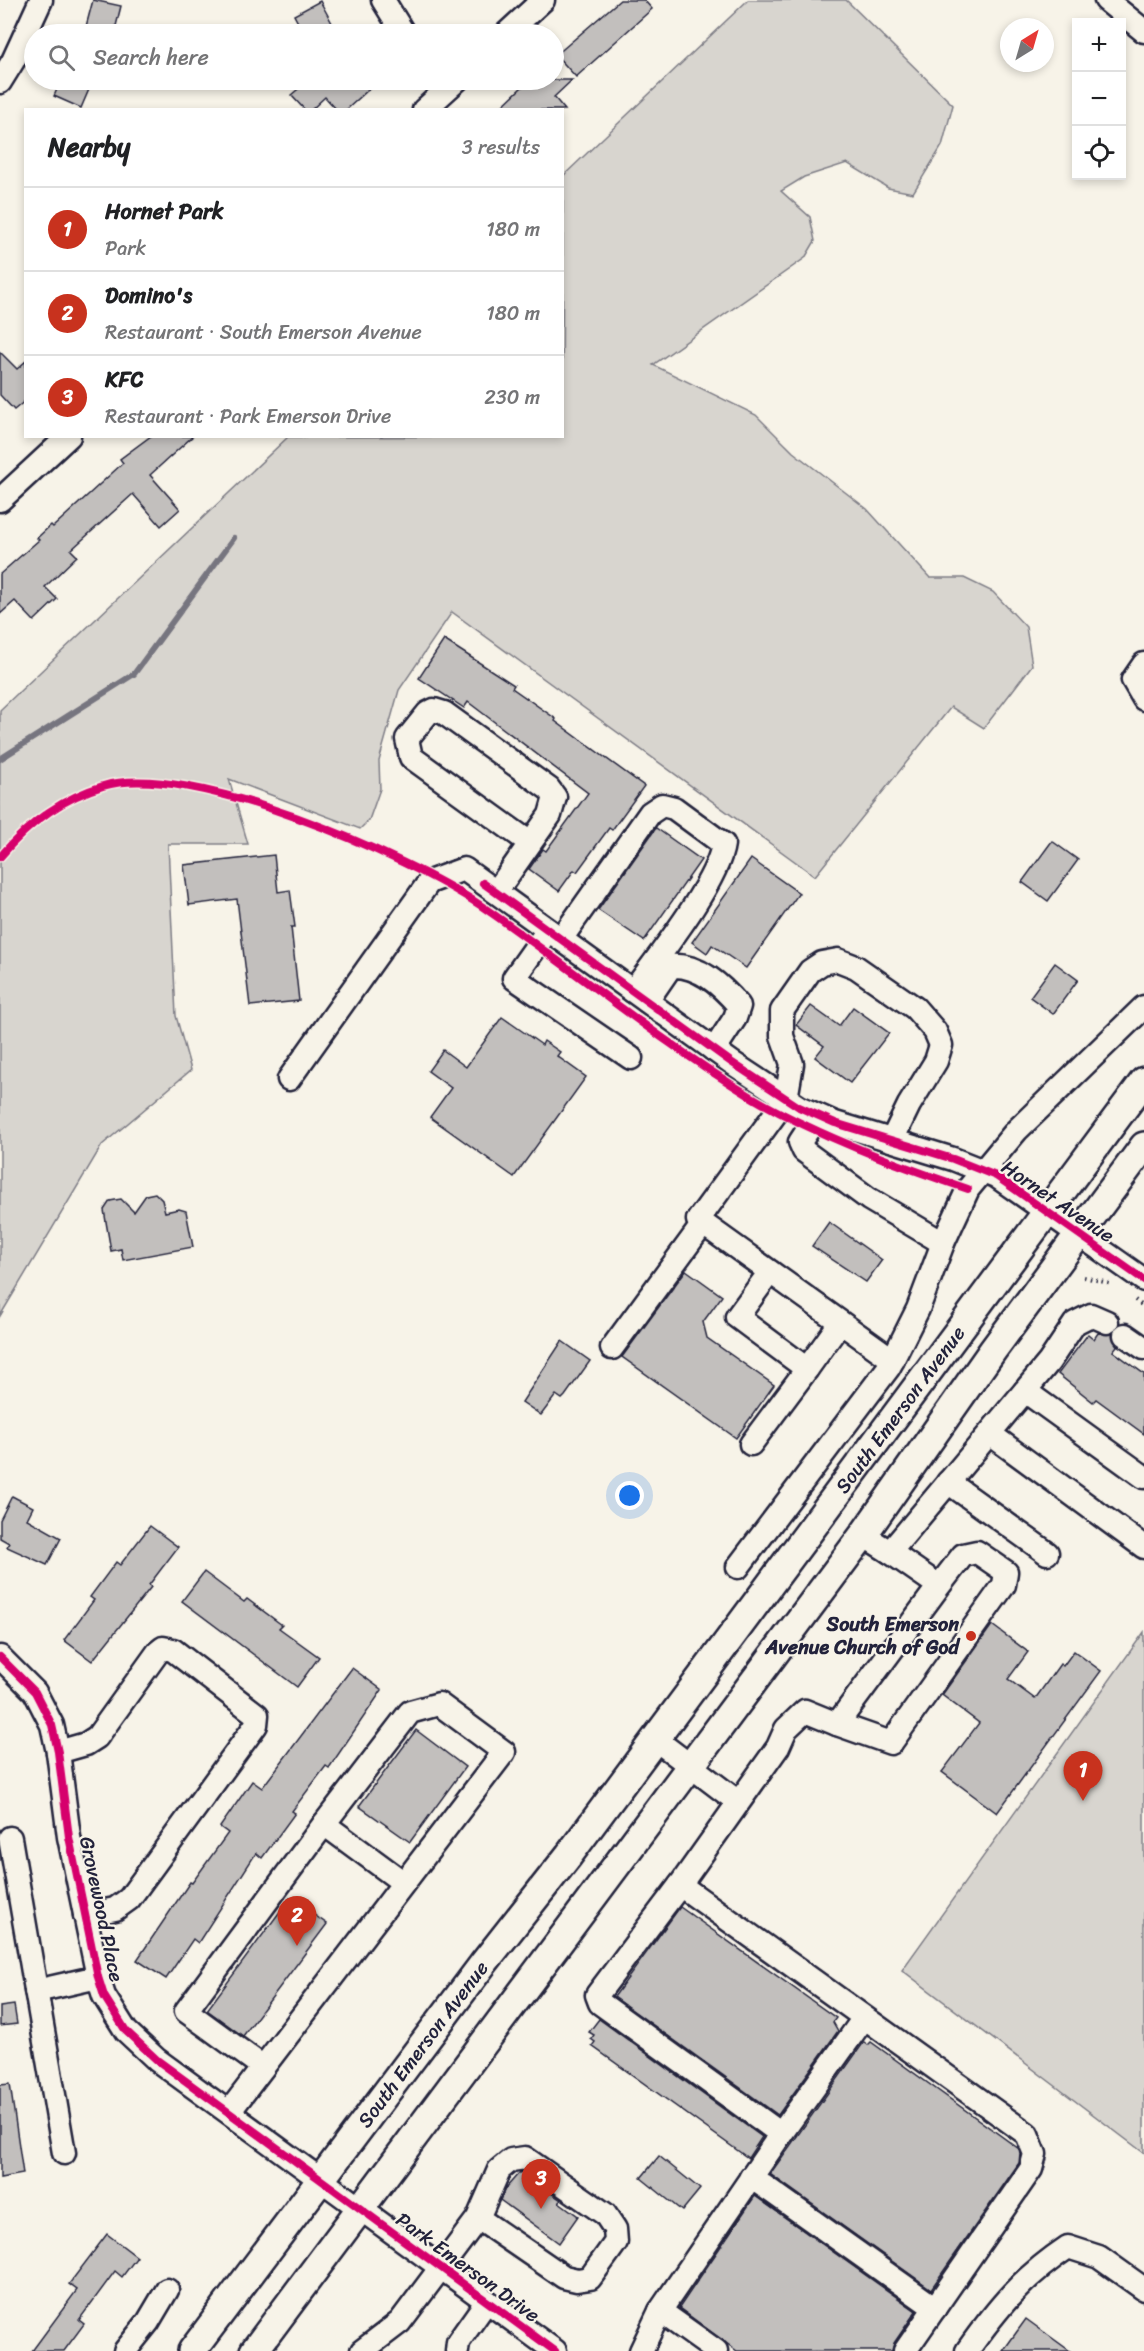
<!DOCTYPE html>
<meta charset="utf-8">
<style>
body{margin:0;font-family:Sriracha,sans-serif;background:#f2f2f2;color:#202124}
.controls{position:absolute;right:18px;top:18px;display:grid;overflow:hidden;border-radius:0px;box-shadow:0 3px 9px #0003}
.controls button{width:54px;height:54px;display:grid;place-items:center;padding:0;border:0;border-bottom:2px solid #e0e0e0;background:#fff;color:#202124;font:30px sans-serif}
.compass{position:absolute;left:1000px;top:18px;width:54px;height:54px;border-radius:50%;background:#fff;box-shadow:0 3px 9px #0003;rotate:37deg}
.you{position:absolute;left:630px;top:1496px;width:21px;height:21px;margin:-15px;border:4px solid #fff;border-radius:50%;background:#1a73e8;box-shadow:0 0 0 9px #1a73e833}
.badge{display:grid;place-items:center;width:39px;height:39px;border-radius:50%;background:#c8321e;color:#fff;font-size:20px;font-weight:700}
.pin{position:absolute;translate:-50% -50px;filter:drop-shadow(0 2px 3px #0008)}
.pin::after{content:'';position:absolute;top:32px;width:21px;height:18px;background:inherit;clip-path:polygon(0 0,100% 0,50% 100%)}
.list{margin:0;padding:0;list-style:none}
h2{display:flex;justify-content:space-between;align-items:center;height:78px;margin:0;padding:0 24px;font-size:26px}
h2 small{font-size:20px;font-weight:400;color:#757577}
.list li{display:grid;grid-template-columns:39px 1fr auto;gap:18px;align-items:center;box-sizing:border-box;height:84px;padding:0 24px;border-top:2px solid #e0e0e0}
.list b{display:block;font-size:22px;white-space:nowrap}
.list p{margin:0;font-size:20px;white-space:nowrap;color:#757577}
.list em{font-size:20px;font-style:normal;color:#757577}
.icon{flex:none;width:33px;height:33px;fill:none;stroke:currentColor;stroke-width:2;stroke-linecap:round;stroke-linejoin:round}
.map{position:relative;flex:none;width:1144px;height:2351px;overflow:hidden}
.search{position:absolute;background:#fff;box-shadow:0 3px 9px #0003;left:24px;top:24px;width:540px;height:66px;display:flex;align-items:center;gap:15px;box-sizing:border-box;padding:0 21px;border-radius:33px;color:#757577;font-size:22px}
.panel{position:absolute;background:#fff;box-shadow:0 3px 9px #0003;left:24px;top:108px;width:540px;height:330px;border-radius:0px}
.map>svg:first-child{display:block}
.green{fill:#d8d5cf;stroke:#7d7c85;stroke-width:1.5}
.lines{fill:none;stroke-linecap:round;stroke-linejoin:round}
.stream{stroke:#76747f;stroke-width:6}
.building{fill:#c2bfbd;stroke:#22223b;stroke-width:1.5}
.minor-casing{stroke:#22223b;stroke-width:27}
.major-casing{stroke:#22223b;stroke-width:32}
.path{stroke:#22223b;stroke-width:4;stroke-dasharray:1.5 4.5;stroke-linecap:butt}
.minor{stroke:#f7f3e8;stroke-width:22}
.major{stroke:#f7f3e8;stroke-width:27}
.cycleway-casing{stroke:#f7f3e8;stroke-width:11}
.cycleway{stroke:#d6006c;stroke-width:8}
.poi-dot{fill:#c8321e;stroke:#f7f3e8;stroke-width:2}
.labels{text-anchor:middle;stroke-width:4.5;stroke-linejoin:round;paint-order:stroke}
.street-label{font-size:20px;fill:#22223b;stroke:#f7f3e8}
.poi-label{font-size:20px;font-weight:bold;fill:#22223b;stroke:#f7f3e8;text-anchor:end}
</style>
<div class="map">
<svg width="1144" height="2351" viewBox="0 0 1144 2351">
<rect width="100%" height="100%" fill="#f7f3e8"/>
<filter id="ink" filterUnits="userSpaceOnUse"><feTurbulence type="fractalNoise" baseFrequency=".0167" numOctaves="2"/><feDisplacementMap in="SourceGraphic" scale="12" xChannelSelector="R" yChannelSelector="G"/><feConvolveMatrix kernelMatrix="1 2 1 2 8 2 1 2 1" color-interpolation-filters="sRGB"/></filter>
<g filter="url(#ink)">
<g class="green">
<polygon points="748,0 846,0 953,105 942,146 913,193 888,188 847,163 804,177 781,191 810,217 815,241 805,258 653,365 756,415 793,452 867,509 930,578 964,578 993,592 1026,627 1032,665 984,728 951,707 815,876 452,612 399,690 379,761 380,789 369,820 360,829 229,779 248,844 168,844 176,1016 191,1070 102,1145 0,1316 0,710 288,437 562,436 563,176"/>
<polygon points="1144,1632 1144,2153 902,1970"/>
</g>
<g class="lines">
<polyline class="stream" points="0,759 134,674 234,538"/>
</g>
<g class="building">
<polygon points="93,0 121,6 114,34 84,34"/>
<polygon points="620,0 644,0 652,9 576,77 556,55"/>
<polygon points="320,1 338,34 304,34 294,15"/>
<polygon points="61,80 93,80 81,108 54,96"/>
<polygon points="309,80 379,80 346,110 337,110 325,97 311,110 305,110 291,95"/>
<polygon points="515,80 572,80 554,97 565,110 498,110 522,87"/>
<polygon points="0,352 17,369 26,361 26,400 14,410 0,395"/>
<polygon points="151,436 193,436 150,475 180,509 161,526 133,494 71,550 77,556 45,587 57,599 34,621 15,601 0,614 0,574 39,540 37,538 51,525 53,527 123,463 120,459"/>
<polygon points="444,640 514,685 512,688 556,719 555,721 644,786 612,830 609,828 577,872 574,870 559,891 529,869 543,849 546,851 588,793 468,702 464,708 419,678"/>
<polygon points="656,828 701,860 644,941 598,910"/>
<polygon points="1052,841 1078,860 1048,901 1022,882"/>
<polygon points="274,855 278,892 290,890 295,927 291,927 299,1001 250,1006 237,899 189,905 184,865"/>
<polygon points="751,859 799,893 746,968 712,945 707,953 692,942"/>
<polygon points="1055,963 1078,980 1053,1014 1030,997"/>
<polygon points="811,1006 839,1026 853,1007 889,1033 850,1083 815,1057 824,1046 796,1025"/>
<polygon points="502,1017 542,1045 544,1041 560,1052 557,1056 586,1077 514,1177 430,1117 451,1088 428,1071 443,1050 466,1067"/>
<polygon points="155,1193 162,1200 165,1212 179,1209 186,1211 193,1247 123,1260 121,1249 111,1251 104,1210 110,1201 121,1199 134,1212 146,1195"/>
<polygon points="829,1222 882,1260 866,1282 812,1246"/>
<polygon points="686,1270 722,1296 703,1322 707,1338 774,1385 736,1438 622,1357"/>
<polygon points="1098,1333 1112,1334 1117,1346 1113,1351 1144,1374 1144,1434 1096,1399 1093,1402 1058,1374 1088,1334 1094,1339"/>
<polygon points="562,1341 590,1361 565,1396 562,1399 556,1395 541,1415 522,1402"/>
<polygon points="12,1496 33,1507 27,1519 61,1538 47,1565 7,1547 9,1543 0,1538 0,1520"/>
<polygon points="150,1526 178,1547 149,1585 151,1587 92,1661 64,1640 94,1600 90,1597 116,1562 120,1565"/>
<polygon points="204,1572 244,1602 247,1599 282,1625 279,1628 319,1657 297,1687 182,1601"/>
<polygon points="992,1625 1028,1652 1008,1679 1035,1699 1060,1664 1063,1666 1074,1651 1101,1671 997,1813 942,1772 979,1723 942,1695"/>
<polygon points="352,1668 382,1690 329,1768 326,1766 292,1811 295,1813 262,1858 256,1853 198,1943 193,1939 166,1979 137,1960 190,1882 192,1883 228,1833 220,1827 252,1781 262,1788"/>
<polygon points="416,1730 465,1767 410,1842 359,1806"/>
<polygon points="290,1898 327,1924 243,2036 207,2010"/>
<polygon points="680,1907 836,2018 833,2022 838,2031 778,2115 614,1997"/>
<polygon points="14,2005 17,2024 0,2026 0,2007"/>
<polygon points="599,2019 762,2137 748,2158 592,2046 595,2042 591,2039 594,2035 589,2032"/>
<polygon points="864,2042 868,2045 871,2042 1019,2149 1020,2153 1019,2163 931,2289 770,2174"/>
<polygon points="10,2084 23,2174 0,2178 0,2085"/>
<polygon points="659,2156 700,2189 682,2211 641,2178"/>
<polygon points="520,2172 561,2200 559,2202 578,2216 559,2243 500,2200 505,2189"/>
<polygon points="755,2196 916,2311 894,2343 892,2351 737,2351 679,2308"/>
<polygon points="107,2234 137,2257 122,2277 115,2271 79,2320 84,2324 64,2351 32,2351 77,2290 69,2284"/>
<polygon points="1026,2319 1070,2351 1003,2351"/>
</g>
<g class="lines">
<g class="minor-casing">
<g id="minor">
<polyline points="383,0 404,34"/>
<polyline points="1106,0 1144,31"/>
<polyline points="506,34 543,0"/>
<polyline points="0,82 13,61 41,0"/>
<polyline points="424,110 457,80"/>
<polyline points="0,500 69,436"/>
<polyline points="1144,664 1133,680 1144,699"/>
<polyline points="496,892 550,815 555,797 549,789 444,713 434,710 428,713 407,739 411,757 530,843"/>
<polyline points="548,930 514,978 631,1058"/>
<path d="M561 939 650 813 662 805 674 808 723 844C718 882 657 958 633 991"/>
<path d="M647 1001 671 966C699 964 722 986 739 1006L735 1018 714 1050"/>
<polyline points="289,1079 429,882 464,869 731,1062 799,1107 835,1123 953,1159 996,1176 1144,1280"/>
<polyline points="817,1116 800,1142 804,1151 869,1199 943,1243"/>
<polyline points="892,1140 909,1105 936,1061 941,1045 935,1031 915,1008 856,967 838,960 822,963 810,971 782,1011 782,1036 792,1064 786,1099 698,1220 893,1360"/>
<polyline points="770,1272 737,1317 807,1369 840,1323"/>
<polyline points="1125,1335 1144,1348"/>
<polyline points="612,1348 703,1224"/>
<polyline points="1025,1391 1144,1477"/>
<polyline points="990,1434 1144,1547"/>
<polyline points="751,1444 807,1369"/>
<polyline points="948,1482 1047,1553"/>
<polyline points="863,1535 890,1552 1049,1362 1075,1323 1091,1315 1107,1322"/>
<polyline points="890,1552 939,1586 963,1555 977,1552 1006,1572 1004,1585 891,1743 837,1724 939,1586"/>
<polyline points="738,1567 889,1367 918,1309 943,1243 968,1189 1017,1130 1144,1007"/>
<polyline points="0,1657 35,1692 52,1725 58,1752 69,1837 98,1977 104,1996 126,2031 157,2060 555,2351"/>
<polyline points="655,1739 738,1802"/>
<polyline points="58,1752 86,1744 97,1737 158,1652 163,1648 173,1650 257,1715 256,1725 129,1899 115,1909 85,1915"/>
<polyline points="10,1838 64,2153"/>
<polyline points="680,1885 1027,2134 1035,2154 1031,2169 905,2351"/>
<polyline points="36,1991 98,1977"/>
<polyline points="263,2067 186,2011 324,1824"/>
<polyline points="229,2112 504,1752 439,1704 410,1712 324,1824 404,1883"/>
<polyline points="781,2134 864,2018"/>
<polyline points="751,2177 935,2308"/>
<polyline points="660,2311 781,2134 600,2003 597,1995 680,1885 778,1747 786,1729 805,1711 837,1724"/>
<polyline points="125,2351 148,2322 167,2290"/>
<polyline points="362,2351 400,2322 478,2218 499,2170 511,2160 525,2158 605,2214 615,2229 616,2242 590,2278 577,2280 564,2277 478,2218"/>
<polyline points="457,2351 458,2342 487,2301"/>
<polyline points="641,2351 660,2311 716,2351"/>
<path d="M967 2351C998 2307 1023 2277 1068 2247L1099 2257 1144 2289"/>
</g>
</g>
<g class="major-casing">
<g id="major">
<path id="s1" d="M192 2351 483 1964 569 1855 1144 1081"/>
<polyline points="254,2351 863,1535 993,1350 1144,1146"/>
</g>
</g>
<g class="path">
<polyline points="1084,1277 1112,1284"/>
<polyline points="1135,1300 1144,1307"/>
</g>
<use href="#minor" class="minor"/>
<use href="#major" class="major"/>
<g class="cycleway-casing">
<g id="cycleway">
<path d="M0 857C27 825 62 798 103 786 189 760 407 856 480 905 571 967 656 1039 750 1096 815 1135 896 1165 968 1189"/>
<polyline points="483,883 731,1062 799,1107 835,1123 953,1159 996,1176 1144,1280"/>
<polyline points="0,1657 35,1692 52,1725 58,1752 69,1837 98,1977 104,1996 126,2031 157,2060 555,2351"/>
</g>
</g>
<use href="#cycleway" class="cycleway"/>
</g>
</g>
<circle class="poi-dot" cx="971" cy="1636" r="6"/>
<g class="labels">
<g class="street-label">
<text transform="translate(1058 1201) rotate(34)" y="7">Hornet Avenue</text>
<text dy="7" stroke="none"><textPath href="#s1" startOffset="1178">South Emerson Avenue</textPath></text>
<text transform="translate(102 1909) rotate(78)" y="7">Grovewood Place</text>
<text dy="7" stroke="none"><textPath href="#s1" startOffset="384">South Emerson Avenue</textPath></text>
<text transform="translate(468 2267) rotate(36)" y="7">Park Emerson Drive</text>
</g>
<g class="poi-label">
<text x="959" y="1631">South Emerson<tspan x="959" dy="23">Avenue Church of God</tspan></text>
</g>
</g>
</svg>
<div class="controls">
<button>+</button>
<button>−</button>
<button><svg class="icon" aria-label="locate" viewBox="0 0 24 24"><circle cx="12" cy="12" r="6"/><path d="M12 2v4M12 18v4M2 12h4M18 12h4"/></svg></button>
</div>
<svg class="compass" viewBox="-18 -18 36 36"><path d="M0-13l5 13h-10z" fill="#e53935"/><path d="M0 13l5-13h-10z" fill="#757577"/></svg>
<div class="you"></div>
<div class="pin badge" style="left:1083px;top:1801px">1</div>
<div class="pin badge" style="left:297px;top:1946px">2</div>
<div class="pin badge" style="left:541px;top:2209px">3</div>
<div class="search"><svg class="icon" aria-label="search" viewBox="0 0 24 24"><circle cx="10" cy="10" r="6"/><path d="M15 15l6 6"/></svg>Search here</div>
<section class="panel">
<h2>Nearby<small>3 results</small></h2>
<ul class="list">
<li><span class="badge">1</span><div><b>Hornet Park</b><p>Park</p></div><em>180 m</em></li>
<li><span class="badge">2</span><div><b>Domino's</b><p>Restaurant · South Emerson Avenue</p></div><em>180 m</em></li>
<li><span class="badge">3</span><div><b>KFC</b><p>Restaurant · Park Emerson Drive</p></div><em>230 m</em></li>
</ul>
</section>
</div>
